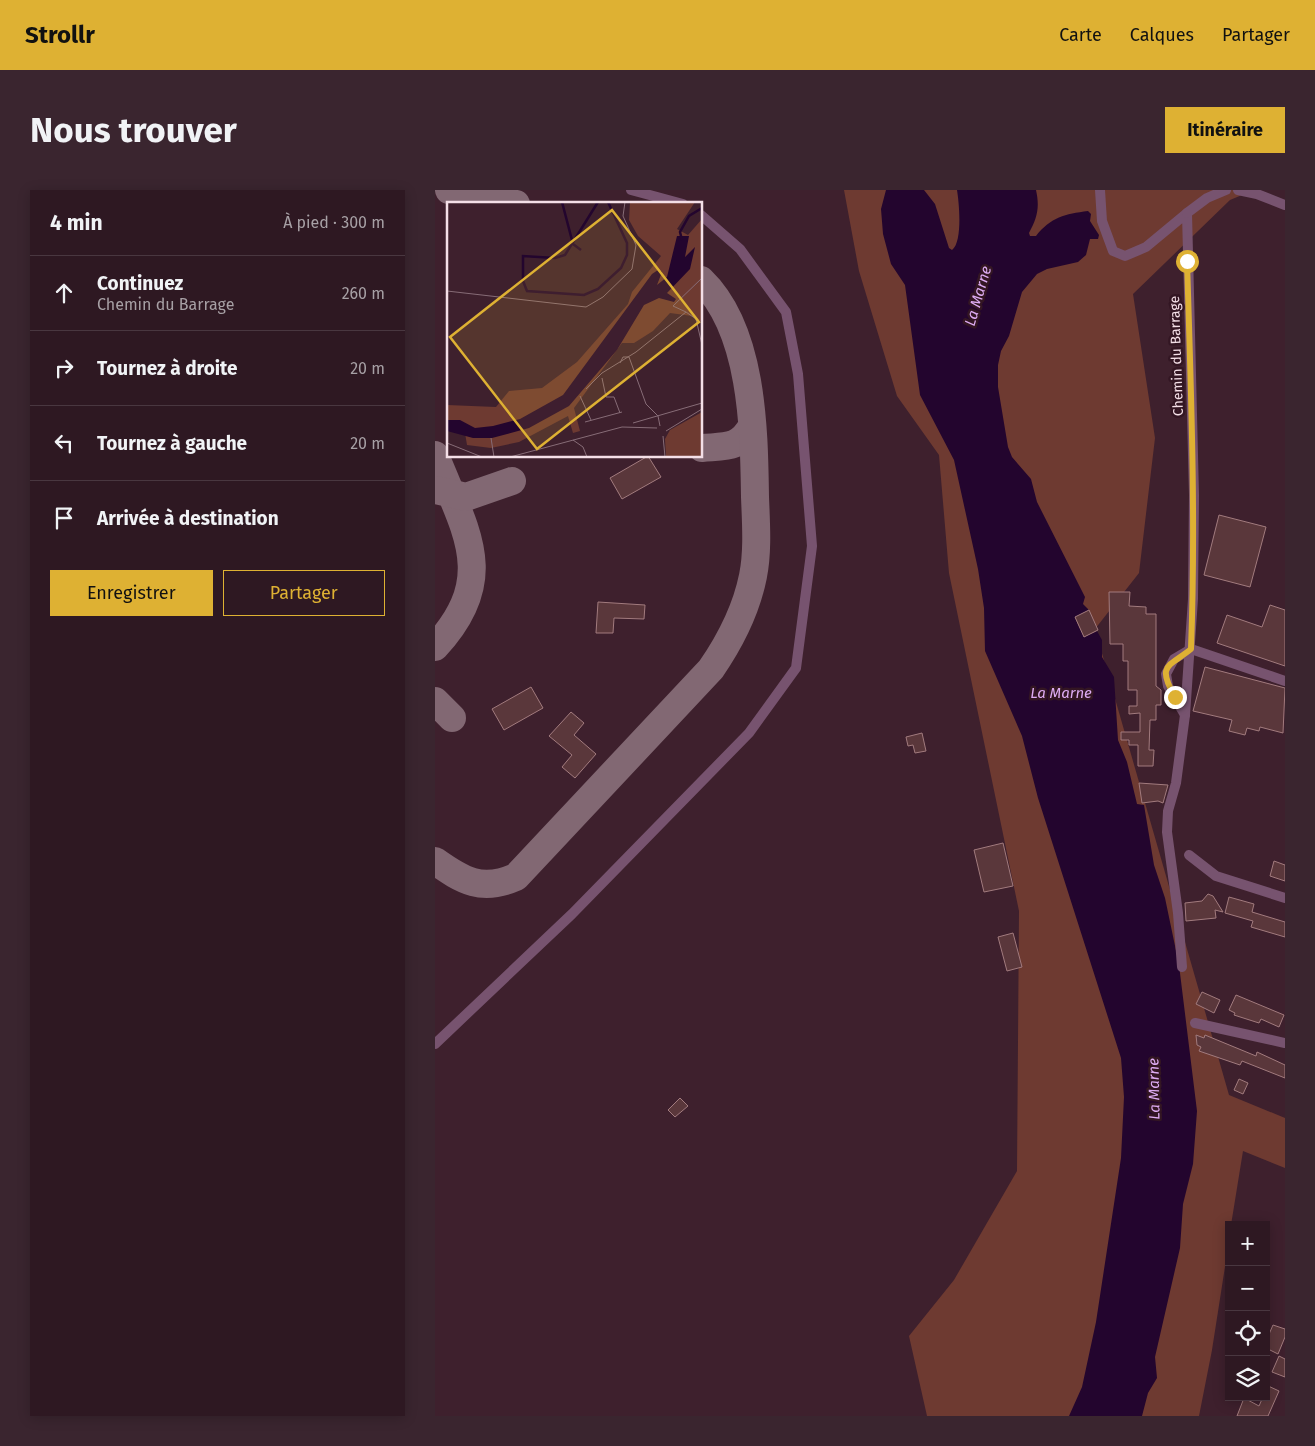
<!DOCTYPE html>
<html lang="fr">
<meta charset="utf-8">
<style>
body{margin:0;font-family:"Fira Sans",sans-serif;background:#3a252f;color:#f1f3f6}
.controls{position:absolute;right:15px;bottom:15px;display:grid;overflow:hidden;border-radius:0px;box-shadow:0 2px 12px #0003}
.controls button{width:45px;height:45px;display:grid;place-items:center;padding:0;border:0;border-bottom:1px solid #493740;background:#2e1822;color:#f1f3f6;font:25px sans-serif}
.stop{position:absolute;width:15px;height:15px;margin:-11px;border:4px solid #deb133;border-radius:50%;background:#fff}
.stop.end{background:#deb133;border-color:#fff;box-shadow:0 1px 5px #0008}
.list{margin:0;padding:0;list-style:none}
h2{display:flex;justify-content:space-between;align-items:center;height:65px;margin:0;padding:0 20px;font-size:21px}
h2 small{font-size:16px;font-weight:400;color:#a7a0a5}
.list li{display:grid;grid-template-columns:32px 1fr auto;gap:15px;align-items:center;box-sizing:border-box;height:75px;padding:0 20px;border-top:1px solid #493740}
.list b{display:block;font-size:19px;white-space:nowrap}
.list p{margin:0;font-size:16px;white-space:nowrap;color:#a7a0a5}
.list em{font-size:16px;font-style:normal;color:#a7a0a5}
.actions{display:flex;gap:10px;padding:15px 20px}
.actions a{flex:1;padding:11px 0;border:1px solid #deb133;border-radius:0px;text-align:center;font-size:18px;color:#deb133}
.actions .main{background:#deb133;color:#111}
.icon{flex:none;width:28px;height:28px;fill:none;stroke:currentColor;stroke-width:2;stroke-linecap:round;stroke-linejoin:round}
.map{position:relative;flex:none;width:850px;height:1226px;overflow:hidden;border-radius:0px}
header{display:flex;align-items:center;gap:30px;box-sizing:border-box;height:70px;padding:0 25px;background:#deb133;color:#111}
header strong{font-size:24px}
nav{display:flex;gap:28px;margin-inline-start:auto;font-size:18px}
.intro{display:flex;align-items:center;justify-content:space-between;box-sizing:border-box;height:120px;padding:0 30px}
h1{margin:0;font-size:35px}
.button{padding:12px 22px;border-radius:0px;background:#deb133;color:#111;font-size:18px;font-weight:700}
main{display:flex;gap:30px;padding:0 30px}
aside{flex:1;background:#2e1822;border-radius:0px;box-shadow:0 2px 12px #0003}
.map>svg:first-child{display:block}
.green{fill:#6e3a31}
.water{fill:#23052e}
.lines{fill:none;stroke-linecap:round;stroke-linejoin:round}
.taxiway{stroke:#826873;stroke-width:28}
.building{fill:#5a373b;stroke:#a27b7e}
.minor{stroke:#77536f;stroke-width:10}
.route{stroke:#deb133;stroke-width:6}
.labels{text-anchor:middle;stroke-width:5;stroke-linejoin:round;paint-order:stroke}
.street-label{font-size:14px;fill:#f4dfe7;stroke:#331623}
.water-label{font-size:15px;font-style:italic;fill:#deacf3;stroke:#331623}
.inset-river{fill:none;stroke:#23052e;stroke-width:2.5}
.inset-road{fill:none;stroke:#876c77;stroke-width:1}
.view{fill:#deb133;fill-opacity:0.15;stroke:#deb133;stroke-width:2.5}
.inset-edge{fill:none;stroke:#f4dfe7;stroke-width:2.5}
</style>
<header>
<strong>Strollr</strong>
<nav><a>Carte</a><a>Calques</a><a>Partager</a></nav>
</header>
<div class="intro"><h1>Nous trouver</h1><a class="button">Itinéraire</a></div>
<main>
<aside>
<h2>4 min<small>À pied · 300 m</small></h2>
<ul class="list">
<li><svg class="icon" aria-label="ahead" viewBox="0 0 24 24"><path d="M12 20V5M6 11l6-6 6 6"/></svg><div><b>Continuez</b><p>Chemin du Barrage</p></div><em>260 m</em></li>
<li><svg class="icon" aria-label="right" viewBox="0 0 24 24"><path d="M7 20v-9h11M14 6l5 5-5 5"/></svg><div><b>Tournez à droite</b></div><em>20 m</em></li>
<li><svg class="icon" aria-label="left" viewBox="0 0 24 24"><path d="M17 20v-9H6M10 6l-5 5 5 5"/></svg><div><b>Tournez à gauche</b></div><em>20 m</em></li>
<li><svg class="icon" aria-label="arrive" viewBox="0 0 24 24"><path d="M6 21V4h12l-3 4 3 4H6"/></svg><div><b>Arrivée à destination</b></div></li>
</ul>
<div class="actions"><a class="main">Enregistrer</a><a>Partager</a></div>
</aside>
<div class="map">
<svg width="850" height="1226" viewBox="0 0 850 1226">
<rect width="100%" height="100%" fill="#3e202d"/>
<polygon class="green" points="409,0 819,0 795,10 698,104 720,248 704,383 660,439 794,905 850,928 850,978 808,961 796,1035 794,1035 794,1051 777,1160 764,1226 492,1226 474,1146 519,1090 582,981 584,721 514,383 504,265 462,206 424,81"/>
<path class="water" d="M451 0H489L500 14 514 58 517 60C528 52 524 12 522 0H601C605 18 602 28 594 43L595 46H601C616 27 630 24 653 21L656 24 655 31 664 45 663 49H655L651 65 643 72 612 79 602 84 587 102 574 146 566 161 563 175V197L573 257 577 267 596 289 602 312 650 407 648 414 654 420 640 428 649 447 662 441 667 450V467L679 487 683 550 692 572 702 614 709 615 719 675 730 708 744 775 762 921 758 974 748 1014 745 1058 720 1167 722 1188 713 1203 707 1226H634L647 1197 661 1132 686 968 689 907 686 868 603 608 587 546 550 461 549 418 543 379 519 270 485 205 470 95 456 74 448 44 446 19Z"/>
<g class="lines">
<g class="taxiway">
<polyline points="14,0 81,14"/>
<path d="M267 258C291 256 304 259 317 236"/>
<path d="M0 265C30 341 65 387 0 457"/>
<polyline points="1,300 31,307 77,291"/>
<polyline points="0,511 17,528"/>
<path d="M0 671C28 691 47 702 81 687L276 479C296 450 311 421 318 386 323 361 321 333 320 307 319 239 318 140 266 90"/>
</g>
</g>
<g class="building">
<polygon points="213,266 226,287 187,309 175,288"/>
<polygon points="784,325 831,337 815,397 769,385"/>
<polygon points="674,402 695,402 694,416 711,417 711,424 721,424 721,496 726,500 726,515 721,515 721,530 715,530 714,560 719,560 718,576 703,576 703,555 694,555 694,550 686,550 686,542 705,542 705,523 694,524 694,516 702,516 702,500 693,500 693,471 688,471 688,454 675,454"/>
<polygon points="163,412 210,415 209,429 179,428 178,443 161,443"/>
<polygon points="835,415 850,420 850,476 782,453 792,425 827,437"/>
<polygon points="654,420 663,440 649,447 640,427"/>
<polygon points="770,477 850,498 848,543 825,537 824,541 812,538 810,545 794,541 797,530 758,521"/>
<polygon points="96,497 108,518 69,540 57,519"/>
<polygon points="136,522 149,533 139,545 161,564 140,588 127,577 137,565 114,546"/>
<polygon points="487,543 491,561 480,563 478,555 473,556 471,547"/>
<polygon points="704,593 733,595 728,613 723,611 707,613"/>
<polygon points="568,653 578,696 549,702 539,660"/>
<polygon points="839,671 850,675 850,691 835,686"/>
<polygon points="773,704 778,706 788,722 780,720 781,728 751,731 750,713 767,711"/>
<polygon points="794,707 819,714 817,722 850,732 850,747 816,737 818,731 790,723"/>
<polygon points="578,743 587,777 572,781 563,747"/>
<polygon points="767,802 785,810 779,823 761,814"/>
<polygon points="801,805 849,825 844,837 826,829 824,833 799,825 800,823 794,820"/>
<polygon points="761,845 769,848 770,845 821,866 822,862 850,875 850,888 807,871 805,875 764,861 766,857 762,855"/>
<polygon points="804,889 813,893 808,904 799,900"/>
<polygon points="245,908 253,916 240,927 233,920"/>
<polygon points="838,1135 850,1139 850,1147 843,1164 831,1158 831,1151"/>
<polygon points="844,1166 850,1169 850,1187 837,1182"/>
<polygon points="831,1195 844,1201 833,1226 802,1226 809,1208 824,1216 828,1207 831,1207"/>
</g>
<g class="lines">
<g class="minor">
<polyline points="196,0 248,14"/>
<polyline points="665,0 667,31 678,61 690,66 711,57 752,23 759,305 758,409 750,525 741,593 733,621 732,642 743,723 747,777"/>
<polyline points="803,0 822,4 850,15"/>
<polyline points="752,23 772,8 791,0"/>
<polyline points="750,525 733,496 731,484 739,469 756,459 850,491"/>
<polyline points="754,665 781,686 850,708"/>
<polyline points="760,833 850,853"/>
<polyline points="0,854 137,724 314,543 361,478 377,356 363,184 351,122 305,59 266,25"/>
</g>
</g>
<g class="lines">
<path class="route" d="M740 507C721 474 734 477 756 459 761 330 756 200 752 71"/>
</g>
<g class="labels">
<g class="street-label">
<text transform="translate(741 166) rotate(-92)" y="5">Chemin du Barrage</text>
</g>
<g class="water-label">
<text transform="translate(543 106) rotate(-74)" y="5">La Marne</text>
<text x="626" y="508">La Marne</text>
<text transform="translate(719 899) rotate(-91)" y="5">La Marne</text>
</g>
</g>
<g transform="translate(12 12)">
<rect width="255" height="255" fill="#3e202d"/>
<path d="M183 0H248L230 27 241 33 255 17V120L245 114 223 111 206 129 187 141H175L127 206 133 229 126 231 121 214 72 240 44 246 20 243 18 231 0 224V203L49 205 62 189 95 186 130 160 181 102 185 90 214 54 191 34 182 18ZM255 210V255L219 254 218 237 223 228Z" fill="#6e3a31"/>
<path d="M230 34H242L238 55 248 45 243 67 220 91 229 97 227 100 212 96 197 103 170 148 122 204 82 226 45 236H26L0 229V218H13L28 226 46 224 73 217 116 193 205 72 211 68 215 70 210 83 220 75Z" fill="#23052e"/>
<path class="inset-river" d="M115 0 126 42 134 48M151 0 118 53 108 56 76 54V79L80 89 137 93 151 87 174 66 180 53V41L161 0M235 38 233 30 242 14 255 6"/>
<path class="inset-road" d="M0 89 139 105 156 95 185 67 189 43 176 14 178 0M239 110 249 117 255 143M173 161 176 155H182L199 202 211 214 213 224M155 176 159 195H167L173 211M139 187 155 171 189 150 239 110 226 104 255 76M133 194 144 218M138 220 175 210M186 221 255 201M219 229 255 207M216 234 218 255M44 236 47 255M126 238 136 245 140 255M0 241 35 255M63 255 175 225 210 226"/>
<path class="view" d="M165 8 252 120 90 247 3 135Z"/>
<rect width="255" height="255" class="inset-edge"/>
</g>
</svg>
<div class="controls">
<button>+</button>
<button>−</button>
<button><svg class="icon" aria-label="locate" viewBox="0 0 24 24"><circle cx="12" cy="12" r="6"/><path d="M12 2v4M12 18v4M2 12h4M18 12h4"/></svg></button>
<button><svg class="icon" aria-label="layers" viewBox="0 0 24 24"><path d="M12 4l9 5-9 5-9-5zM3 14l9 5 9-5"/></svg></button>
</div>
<div class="stop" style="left:752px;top:71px"></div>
<div class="stop end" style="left:740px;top:507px"></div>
</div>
</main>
